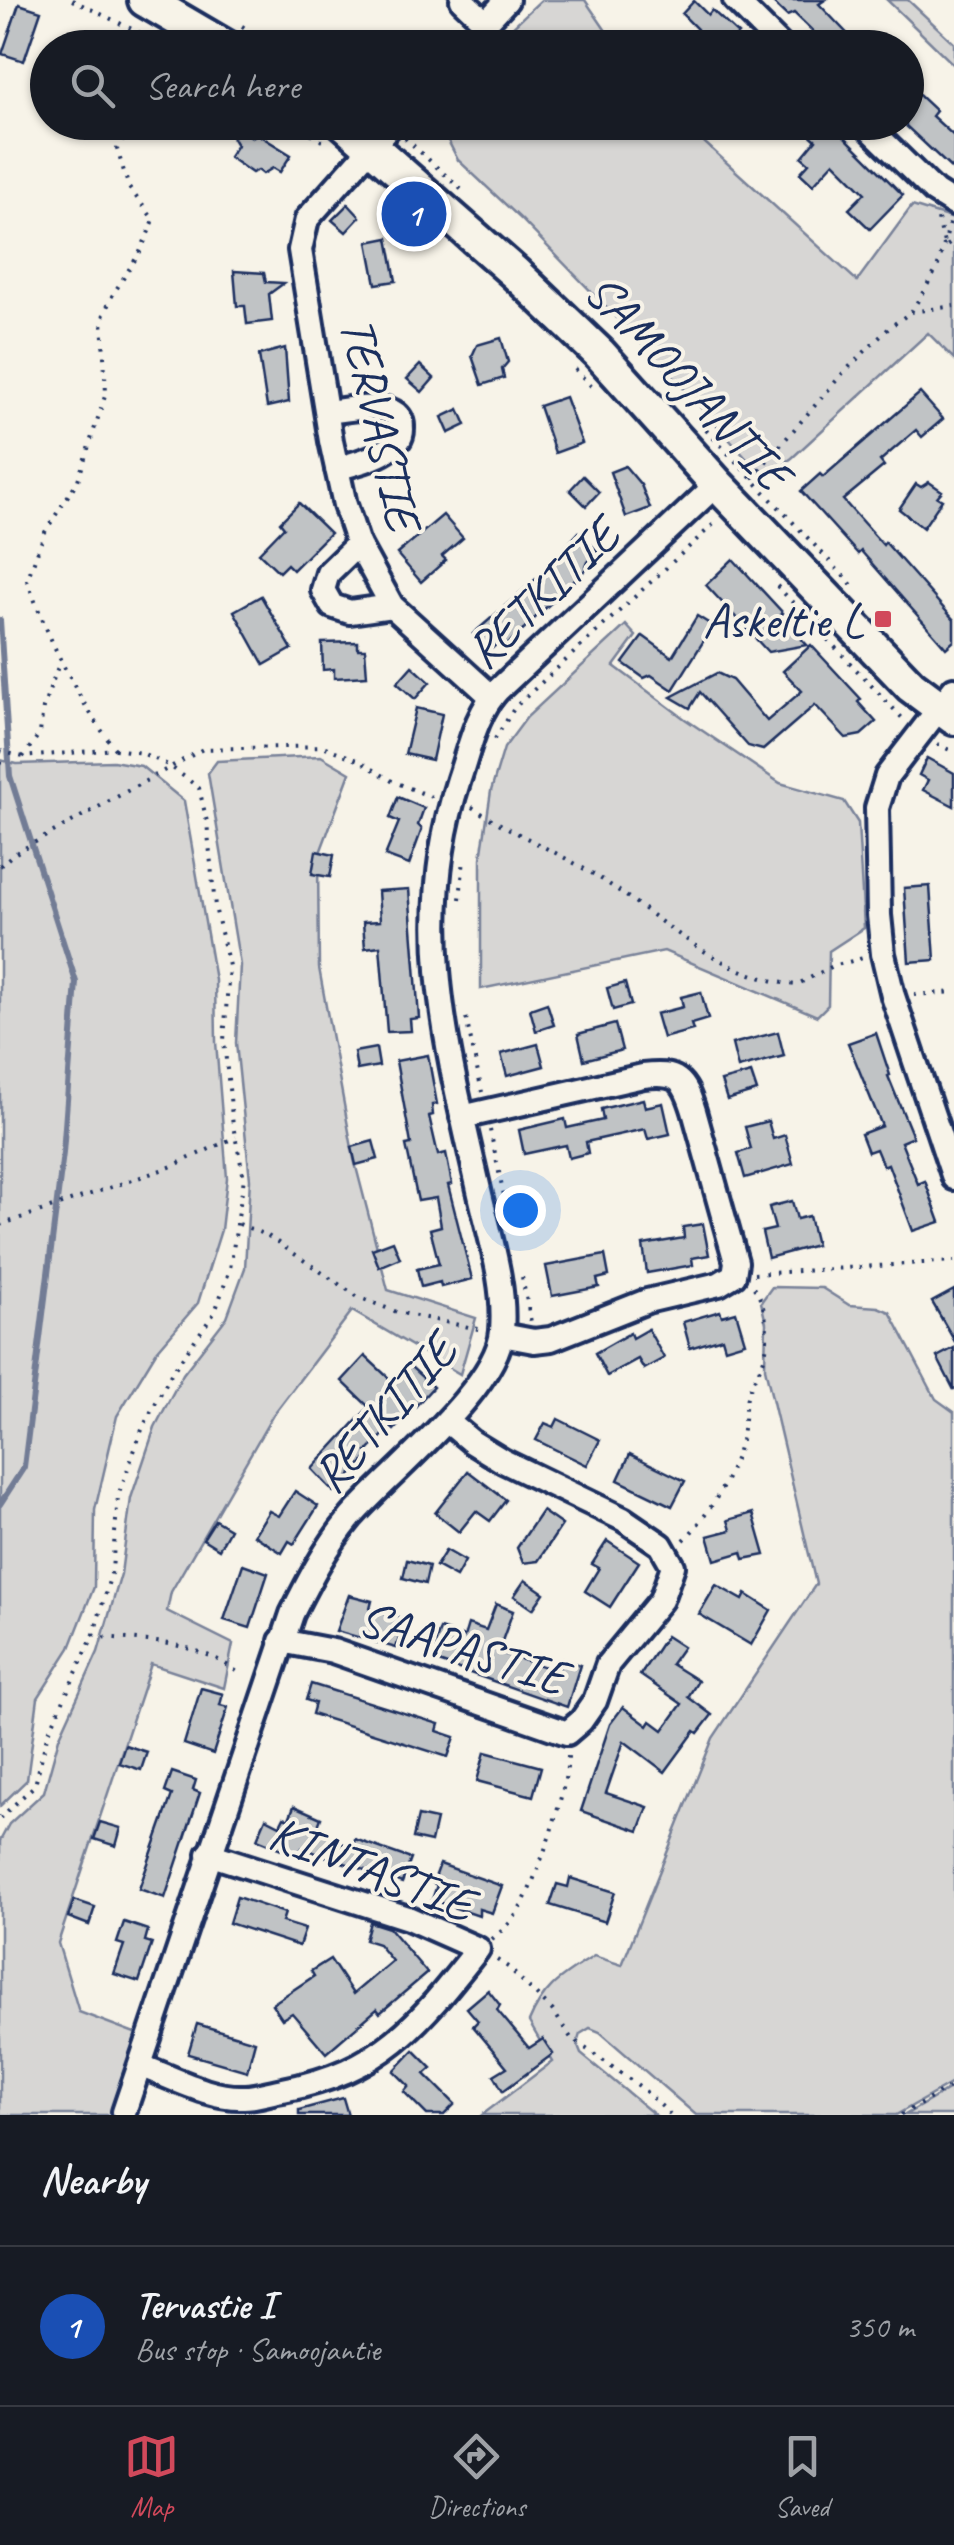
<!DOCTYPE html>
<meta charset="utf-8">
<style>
body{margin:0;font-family:Caveat,sans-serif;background:#20242c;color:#f1f3f6}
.you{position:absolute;left:520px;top:1210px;width:35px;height:35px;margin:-25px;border:8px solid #fff;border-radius:50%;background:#1a73e8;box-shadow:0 0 0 15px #1a73e833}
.badge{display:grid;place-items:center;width:65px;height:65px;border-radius:50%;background:#d1495b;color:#fff;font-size:32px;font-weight:700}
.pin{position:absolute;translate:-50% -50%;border:5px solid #fff;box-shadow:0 2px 10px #0006}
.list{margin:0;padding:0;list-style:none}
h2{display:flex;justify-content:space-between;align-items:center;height:130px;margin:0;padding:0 40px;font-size:42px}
h2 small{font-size:32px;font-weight:400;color:#9ea1a6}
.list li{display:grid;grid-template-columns:65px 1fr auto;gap:30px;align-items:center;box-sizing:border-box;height:160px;padding:0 40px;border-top:2px solid #363941}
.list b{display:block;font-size:38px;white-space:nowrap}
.list p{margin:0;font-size:32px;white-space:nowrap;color:#9ea1a6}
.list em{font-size:32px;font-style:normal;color:#9ea1a6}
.icon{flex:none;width:55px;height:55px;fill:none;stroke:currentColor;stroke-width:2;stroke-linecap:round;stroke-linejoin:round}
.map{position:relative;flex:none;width:954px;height:2115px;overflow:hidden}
.search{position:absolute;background:#171b24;box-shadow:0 2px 8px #0004;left:30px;right:30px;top:30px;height:110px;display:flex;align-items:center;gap:25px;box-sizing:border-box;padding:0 35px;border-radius:55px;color:#9ea1a6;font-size:38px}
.sheet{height:290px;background:#171b24}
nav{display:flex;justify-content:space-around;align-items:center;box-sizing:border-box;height:140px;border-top:2px solid #363941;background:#171b24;font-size:28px;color:#9ea1a6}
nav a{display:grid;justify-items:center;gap:5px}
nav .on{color:#d1495b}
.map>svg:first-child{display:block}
.green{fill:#d7d6d4;stroke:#798299;stroke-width:2.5}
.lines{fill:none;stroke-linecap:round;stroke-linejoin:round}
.stream{stroke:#727c95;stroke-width:6}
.building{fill:#c0c3c5;stroke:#1b2f5e;stroke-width:2.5}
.street-casing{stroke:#1b2f5e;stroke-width:30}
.secondary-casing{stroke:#1b2f5e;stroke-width:40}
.path{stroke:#1b2f5e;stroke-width:4;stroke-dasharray:2.5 8;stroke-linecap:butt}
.street{stroke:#f7f3e8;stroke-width:22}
.secondary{stroke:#f7f3e8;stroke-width:32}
.poi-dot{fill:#d1495b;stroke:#f7f3e8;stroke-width:4}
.labels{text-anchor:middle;stroke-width:8;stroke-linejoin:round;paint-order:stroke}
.street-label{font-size:50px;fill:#1b2f5e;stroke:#f7f3e8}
.poi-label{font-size:50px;fill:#1b2f5e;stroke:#f7f3e8;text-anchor:end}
</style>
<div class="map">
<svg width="954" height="2115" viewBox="0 0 954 2115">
<rect width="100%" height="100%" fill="#f7f3e8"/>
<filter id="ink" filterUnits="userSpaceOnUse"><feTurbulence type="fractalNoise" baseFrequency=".01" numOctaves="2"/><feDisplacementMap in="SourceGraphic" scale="20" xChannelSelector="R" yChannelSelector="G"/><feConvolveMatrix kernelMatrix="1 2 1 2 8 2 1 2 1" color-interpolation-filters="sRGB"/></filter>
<g filter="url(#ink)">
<g class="green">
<polygon points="541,0 585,0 617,47 491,47"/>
<polygon points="887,0 908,0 954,43 954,65"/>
<polygon points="439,123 683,123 857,281 912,206 954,219 954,359 928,333 792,458 764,478 667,370 521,219 458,160"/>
<polygon points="626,625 636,636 614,666 685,719 780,783 844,801 858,823 864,928 829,951 828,1005 817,1016 664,951 481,989 481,858 491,791 504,748 527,717"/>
<polygon points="321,756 350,773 318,858 319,968 354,1159 388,1290 476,1318 460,1374 352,1311 273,1415 171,1592 167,1611 233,1644 224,1688 151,1664 58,1943 79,2012 140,2035 110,2115 0,2115 0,1841 9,1824 44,1792 59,1738 98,1652 121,1574 131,1498 155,1427 183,1374 227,1317 245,1268 250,1179 236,1043 240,965 208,773 217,761"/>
<polygon points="0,760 17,764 113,761 141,766 184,801 215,980 216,1042 227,1178 221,1230 198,1303 156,1352 117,1416 95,1510 94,1587 70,1648 38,1698 27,1780 0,1806"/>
<path d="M772 1287 822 1288 849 1305 878 1307 890 1312 936 1399 954 1412V2082L896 2115H696L600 2032 590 2028 580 2034 577 2044 581 2054 655 2115H482L552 2062 529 2022C544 1985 562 1977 594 1956L622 1965 713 1738 816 1584 765 1368 766 1323 761 1302Z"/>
<polygon points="954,2088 954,2115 905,2115 948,2090"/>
</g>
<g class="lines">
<polyline class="stream" points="0,620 10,776 76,982 63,1153 24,1467 0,1504"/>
</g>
<g class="building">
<polygon points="770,0 825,0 819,4 861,48 813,48 821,39 794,13 787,16"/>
<polygon points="694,1 708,15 712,10 738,34 725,48 688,48 697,29 682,14"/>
<polygon points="19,4 41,11 24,61 2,54"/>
<polygon points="906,83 936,111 932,116 954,136 954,171 906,126"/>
<polygon points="223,122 229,122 252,137 257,134 291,155 280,172 273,168 263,174 258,170 252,173 229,157 237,145"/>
<polygon points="796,122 830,122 903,195 870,229 849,209 865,193 834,162 813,185 800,173 809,163 802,157 816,140"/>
<polygon points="348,204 360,217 346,232 332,220"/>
<polygon points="388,238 396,281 376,284 368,242"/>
<polygon points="234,271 264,273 266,282 284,283 269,294 272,321 247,324 245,306 237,306"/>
<polygon points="501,338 508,362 502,369 504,378 482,385 472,356 477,345"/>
<polygon points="285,348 289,402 267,407 259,355"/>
<polygon points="420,365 434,378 422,392 407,379"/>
<polygon points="920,393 943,419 922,437 916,430 880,461 884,466 843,500 883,545 885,542 954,620 954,641 946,648 861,551 858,554 801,491 820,474 823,477"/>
<polygon points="565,397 582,443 555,453 539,406"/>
<polygon points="459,409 466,425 449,433 442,417"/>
<polygon points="625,466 641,485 650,508 626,517 610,472"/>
<polygon points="583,476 599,492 586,506 570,490"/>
<polygon points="929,482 942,491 937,497 942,500 923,528 899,509 916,484 921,487"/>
<polygon points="299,503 330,533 293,570 287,564 279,572 259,553 284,527 280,522"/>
<polygon points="443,515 463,538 442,556 446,560 421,582 397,554"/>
<polygon points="579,532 598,552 588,562 585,570 504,648 499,642 488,652 473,634 536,579"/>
<polygon points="733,559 783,613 780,616 807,645 768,652 706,585"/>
<polygon points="261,596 292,649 264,665 234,611"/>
<polygon points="697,616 713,626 673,690 651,675 644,678 623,663 643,636 672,657"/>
<polygon points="358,642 358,649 365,649 367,676 334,678 334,669 323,670 322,643"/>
<polygon points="811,645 861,699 858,702 876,722 861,735 846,738 815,705 763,750 748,746 700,692 690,708 671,697 717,673 732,680 767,721 802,691 783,671"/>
<polygon points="412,666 430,682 415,699 397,683"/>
<polygon points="416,708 442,714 432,760 405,754"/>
<polygon points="927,758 954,773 954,806 923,790 928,780 919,775"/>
<polygon points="398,797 424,808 418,825 422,829 409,865 385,856 399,822 390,818"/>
<polygon points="316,851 334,855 330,877 312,874"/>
<polygon points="930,886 935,960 909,962 904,888"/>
<polygon points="409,889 419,1018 410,1019 411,1031 387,1032 380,946 365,948 363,922 380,921 378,891"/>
<polygon points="625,983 631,1005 613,1010 607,988"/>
<polygon points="701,992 708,1019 691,1024 693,1030 663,1038 656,1014 683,1007 681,997"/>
<polygon points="547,1003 554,1025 536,1031 530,1009"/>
<polygon points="615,1024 622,1050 584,1060 578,1034"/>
<polygon points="778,1032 784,1056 738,1068 732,1044"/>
<polygon points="876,1033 890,1075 888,1076 913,1137 901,1142 918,1184 925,1181 940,1222 913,1231 888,1164 883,1166 876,1149 868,1152 861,1134 882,1126 848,1043"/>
<polygon points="538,1044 544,1066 507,1076 501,1054"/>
<polygon points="376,1048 379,1066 357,1070 354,1052"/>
<polygon points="428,1055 437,1104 432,1105 433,1115 429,1116 438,1155 446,1153 452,1184 448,1185 472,1279 441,1287 440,1282 421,1287 417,1269 439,1264 430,1229 441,1226 436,1198 418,1201 406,1145 411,1144 396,1061"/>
<polygon points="751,1073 757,1091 727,1100 721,1081"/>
<polygon points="643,1099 645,1107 663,1103 670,1134 648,1139 645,1129 586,1142 588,1153 569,1158 566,1145 524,1154 519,1130 565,1119 567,1128 603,1120 601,1109"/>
<polygon points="768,1121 773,1139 785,1135 793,1164 745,1178 738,1153 751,1149 745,1127"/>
<polygon points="373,1141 378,1159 356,1165 352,1147"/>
<polygon points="792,1201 797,1219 809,1216 816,1245 768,1258 762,1232 775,1229 769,1207"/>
<polygon points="703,1224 709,1255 692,1258 693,1265 647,1273 643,1245 684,1238 683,1227"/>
<polygon points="393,1241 400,1258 379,1267 372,1249"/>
<polygon points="605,1255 609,1276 597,1279 599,1287 552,1296 546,1266"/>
<polygon points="954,1290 954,1340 932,1302"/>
<polygon points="720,1311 722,1316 736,1312 745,1342 725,1348 722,1338 690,1348 683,1322"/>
<polygon points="648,1329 664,1358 644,1369 638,1359 607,1376 595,1353 630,1333 632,1338"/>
<polygon points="954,1348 954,1390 937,1357"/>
<polygon points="365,1356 394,1383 410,1366 433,1387 394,1430 391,1427 367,1452 370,1455 334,1492 312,1469 369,1407 342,1381"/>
<polygon points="558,1419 600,1440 587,1465 536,1440 545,1423 554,1427"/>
<polygon points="630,1454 685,1481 672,1506 618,1480"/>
<polygon points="468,1471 506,1500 490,1521 476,1511 459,1532 435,1513"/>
<polygon points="295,1491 318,1506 294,1544 289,1541 282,1553 254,1535 269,1511 279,1516"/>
<polygon points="542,1511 562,1525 538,1561 523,1563 517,1548"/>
<polygon points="753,1513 765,1555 744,1559 742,1552 715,1560 708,1536 731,1530 728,1520"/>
<polygon points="215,1520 230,1529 219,1549 203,1539"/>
<polygon points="607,1541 639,1562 610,1607 585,1591 599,1568 592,1564"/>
<polygon points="446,1550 465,1561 456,1577 436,1566"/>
<polygon points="407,1560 429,1566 425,1584 403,1578"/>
<polygon points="243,1564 268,1573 250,1628 224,1620"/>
<polygon points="525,1580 544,1593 533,1609 514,1596"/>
<polygon points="716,1585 743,1600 746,1594 771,1610 751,1645 699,1614"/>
<polygon points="349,1595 372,1601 370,1609 405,1619 396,1648 336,1631"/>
<polygon points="496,1604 513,1611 498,1652 558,1671 562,1659 580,1665 567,1707 430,1659 440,1629 464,1637 468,1624 486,1630"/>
<polygon points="666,1636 683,1647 671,1664 698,1681 688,1697 712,1715 698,1733 695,1731 665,1772 624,1741 606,1793 648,1807 639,1831 581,1811 610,1724 623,1707 648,1726 651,1721 663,1730 682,1704 640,1675"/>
<polygon points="311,1684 439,1724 437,1731 455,1737 448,1757 312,1714 315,1703 306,1700"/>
<polygon points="201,1688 223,1694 220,1705 228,1707 213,1754 184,1744"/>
<polygon points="125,1745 147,1752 141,1770 119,1763"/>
<polygon points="485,1752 541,1767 533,1796 477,1781"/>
<polygon points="172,1772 196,1780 193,1790 200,1793 165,1898 139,1889 172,1795 165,1792"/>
<polygon points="294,1806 321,1818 316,1831 352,1848 355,1839 411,1859 402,1883 302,1848 299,1856 257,1839 266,1818 280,1825 284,1817 289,1819"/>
<polygon points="418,1816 436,1820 431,1842 413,1838"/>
<polygon points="100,1822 121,1828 116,1846 94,1839"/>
<polygon points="440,1864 502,1886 492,1913 479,1909 479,1916 432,1900 437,1885 433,1883"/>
<polygon points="570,1878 615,1892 605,1922 550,1905 557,1884 568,1887"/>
<polygon points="237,1897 285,1913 282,1922 305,1929 299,1946 229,1923"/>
<polygon points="74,1900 95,1907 89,1925 68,1917"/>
<polygon points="124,1922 148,1930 145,1941 152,1943 139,1982 114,1974 124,1945 117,1943"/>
<polygon points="370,1922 389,1928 427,1973 380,2013 377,2009 326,2053 292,2013 282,2019 272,2004 314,1976 311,1971 330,1959 353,1994 392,1961 378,1944 365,1940"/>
<polygon points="488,1990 500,2005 497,2010 529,2048 543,2039 553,2054 503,2091 494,2075 507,2067 473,2026 478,2021 467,2008"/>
<polygon points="197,2024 255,2041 247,2071 188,2054"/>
<polygon points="414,2050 432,2068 425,2074 455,2104 444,2115 427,2115 404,2092 409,2086 394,2071"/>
<polygon points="343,2098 348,2115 299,2115 299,2110"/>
</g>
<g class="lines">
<g class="street-casing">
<g id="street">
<polyline points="462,0 485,22"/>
<polyline points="735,0 783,48"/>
<polyline points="462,48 507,0"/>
<polyline points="394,122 307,219 300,250 331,441 345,505 358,544 392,606 492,697"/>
<polyline points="863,122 935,192 954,204"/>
<path d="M327 412C347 410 404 396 402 429 402 439 397 443 390 448 376 459 354 463 337 469"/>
<polyline points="358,544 328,573 323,590 332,606 350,612 392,606"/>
<polyline points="954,689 887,776 877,808 879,915 883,954 893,996 954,1178"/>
<path d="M462 1117 643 1076C678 1072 684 1079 694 1111L736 1262 734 1275 719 1284 647 1301 551 1339 534 1341 502 1335"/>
<polyline points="281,1641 333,1651 567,1733 581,1721 595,1701 608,1664 661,1600 673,1566 661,1545 623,1519 503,1461 472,1442 447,1421"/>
<path d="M141 2066C172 2077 210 2099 244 2097 257 2097 270 2092 283 2090 382 2071 418 2025 478 1949L408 1918 209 1854"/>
<path d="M124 2112 292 1614C309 1580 326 1547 351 1517 389 1473 498 1388 502 1331 506 1284 489 1235 479 1190 447 1049 412 922 459 779 469 750 476 713 498 690L717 484"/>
</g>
</g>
<g class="secondary-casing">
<g id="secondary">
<polyline points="145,0 227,48"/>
<polyline points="343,122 515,273 599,353 717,484 911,686 954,718"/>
</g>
</g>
<g class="path">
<polyline points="72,0 171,48"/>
<polyline points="242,26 277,48"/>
<polyline points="435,48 444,37"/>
<polyline points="294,122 328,145"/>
<polyline points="405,138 464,192"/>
<polyline points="938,219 945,247 954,241"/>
<polyline points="911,312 954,306"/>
<polyline points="575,369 593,388"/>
<polyline points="706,430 854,587"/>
<polyline points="752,478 843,373 890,327 911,312 937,269 950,223"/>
<polyline points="777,586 905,721"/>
<polyline points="495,739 515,707 716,522"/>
<polyline points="937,744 954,752"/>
<path d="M115 749C75 696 50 642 27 580L45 532 78 480 106 393 102 319 112 296 140 252 154 220 129 188 117 149 135 122"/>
<polyline points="0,751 23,757 115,749 142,753 170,766 199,788 207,822 215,907 229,966 224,1041 233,1126 244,1178 230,1269 215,1312 172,1372 143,1427 118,1496 112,1570 94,1634 47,1736 35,1785 0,1818"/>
<polyline points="23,757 40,733 43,708 60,661"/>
<polyline points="0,762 0,769"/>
<path d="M472 807C513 834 559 852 601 879 665 920 716 975 796 985L833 966 863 958"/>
<polyline points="0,866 12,855 203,749 323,746 360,761 392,781 434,798"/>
<polyline points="460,899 464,859"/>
<polyline points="914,995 954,992"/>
<polyline points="466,1018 482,1092"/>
<polyline points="490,1130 509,1219"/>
<polyline points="239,1224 268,1236 358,1297 397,1312 483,1330"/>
<polyline points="0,1225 170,1167 236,1137"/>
<polyline points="754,1274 954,1261"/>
<polyline points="522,1277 531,1322"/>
<path d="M684 1540C711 1512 731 1478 741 1440 744 1427 744 1414 746 1401 749 1386 759 1373 764 1358 771 1337 766 1300 751 1284"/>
<path d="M94 1634 101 1637C152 1641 199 1642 240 1674"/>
<path d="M492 1939C502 1931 513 1921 519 1910 537 1880 569 1786 568 1753"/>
<polyline points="497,1960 508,1967 553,2011 571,2038 642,2088 671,2115"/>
<polyline points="901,2115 954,2085"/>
</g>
<use href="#street" class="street"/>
<use href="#secondary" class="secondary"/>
</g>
</g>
<rect class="poi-dot" x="873" y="609" width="20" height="20" rx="5"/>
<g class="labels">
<g class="street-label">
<text transform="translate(689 381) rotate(47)" y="18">SAMOOJANTIE</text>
<text transform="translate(382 423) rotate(77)" y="18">TERVASTIE</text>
<text transform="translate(541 592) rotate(-44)" y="18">RETKITIE</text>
<text transform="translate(383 1412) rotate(-49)" y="18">RETKITIE</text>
<text transform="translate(463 1646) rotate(17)" y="18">SAAPASTIE</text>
<text transform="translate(372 1867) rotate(21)" y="18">KINTASTIE</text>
</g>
<g class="poi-label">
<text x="863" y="637">Askeltie L</text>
</g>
</g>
</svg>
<div class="you"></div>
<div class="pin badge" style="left:414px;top:214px;background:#1a4fb4">1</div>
<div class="search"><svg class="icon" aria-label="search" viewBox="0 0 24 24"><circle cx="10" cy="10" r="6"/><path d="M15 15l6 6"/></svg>Search here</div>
</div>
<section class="sheet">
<h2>Nearby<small></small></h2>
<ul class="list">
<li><span class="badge" style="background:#1a4fb4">1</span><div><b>Tervastie I</b><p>Bus stop · Samoojantie</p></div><em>350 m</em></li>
</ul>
</section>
<nav>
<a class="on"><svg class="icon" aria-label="map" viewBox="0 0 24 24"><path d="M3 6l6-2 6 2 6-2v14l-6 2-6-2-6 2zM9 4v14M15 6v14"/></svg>Map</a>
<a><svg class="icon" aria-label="directions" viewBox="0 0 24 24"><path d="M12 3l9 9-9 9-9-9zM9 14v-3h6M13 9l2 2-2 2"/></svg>Directions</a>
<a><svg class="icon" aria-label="saved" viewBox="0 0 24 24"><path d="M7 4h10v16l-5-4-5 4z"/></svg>Saved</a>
</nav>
